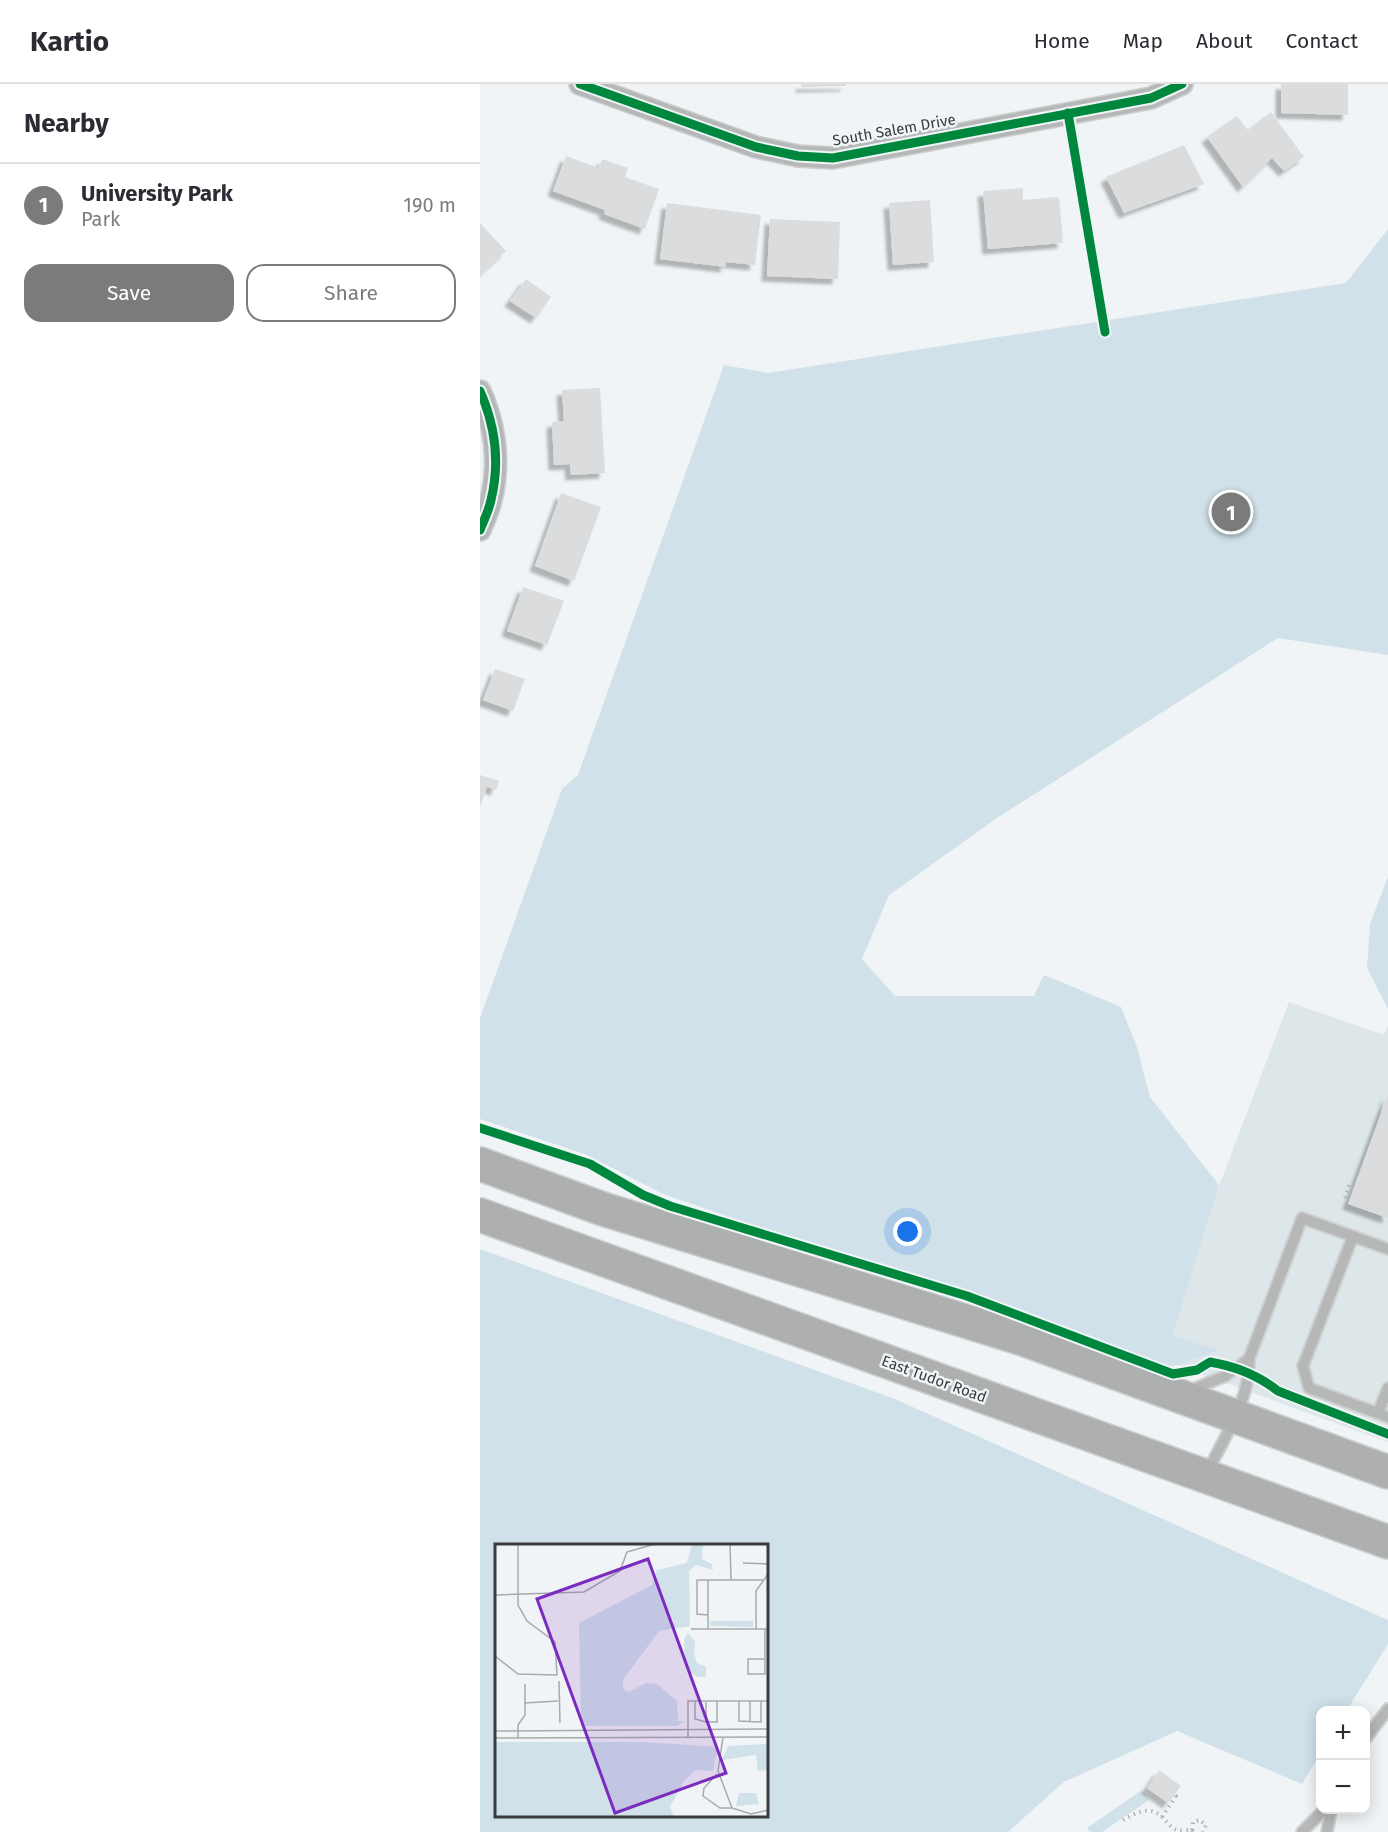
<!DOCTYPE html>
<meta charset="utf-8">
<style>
body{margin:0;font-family:"Fira Sans",sans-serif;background:#f7f7f7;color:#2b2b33}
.controls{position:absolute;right:18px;bottom:18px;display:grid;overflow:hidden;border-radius:12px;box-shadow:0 3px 15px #0003}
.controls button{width:54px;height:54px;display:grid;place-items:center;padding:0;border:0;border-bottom:2px solid #e1e1e2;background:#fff;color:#2b2b33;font:30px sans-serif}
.you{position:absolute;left:428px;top:1148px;width:21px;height:21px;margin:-15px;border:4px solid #fff;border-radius:50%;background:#1a73e8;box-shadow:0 0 0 9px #1a73e833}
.badge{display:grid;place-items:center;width:39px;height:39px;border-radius:50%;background:#797b7c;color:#fff;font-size:20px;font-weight:700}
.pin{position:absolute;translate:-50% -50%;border:3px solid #fff;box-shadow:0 2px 6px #0006}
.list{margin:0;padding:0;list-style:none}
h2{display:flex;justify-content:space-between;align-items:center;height:78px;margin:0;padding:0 24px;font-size:26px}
h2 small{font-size:20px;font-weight:400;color:#7c7c81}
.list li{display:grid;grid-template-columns:39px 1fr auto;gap:18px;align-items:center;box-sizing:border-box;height:84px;padding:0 24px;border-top:2px solid #e1e1e2}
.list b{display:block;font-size:22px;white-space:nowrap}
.list p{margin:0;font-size:20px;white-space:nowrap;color:#7c7c81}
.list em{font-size:20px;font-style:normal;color:#7c7c81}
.actions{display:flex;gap:12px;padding:18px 24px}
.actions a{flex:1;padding:14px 0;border:2px solid #797b7c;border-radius:18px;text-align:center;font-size:21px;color:#797b7c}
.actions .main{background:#797b7c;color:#fff}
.map{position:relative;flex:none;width:908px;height:1748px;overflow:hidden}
header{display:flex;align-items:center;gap:36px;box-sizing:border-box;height:84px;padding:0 30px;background:#fff;border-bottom:2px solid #e1e1e2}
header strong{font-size:28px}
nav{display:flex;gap:33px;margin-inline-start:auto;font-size:21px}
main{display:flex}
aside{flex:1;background:#fff}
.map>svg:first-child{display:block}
.built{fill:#dde6e9}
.green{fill:#d0e1e9;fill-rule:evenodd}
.building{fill:#dadcde;filter:url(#shadow)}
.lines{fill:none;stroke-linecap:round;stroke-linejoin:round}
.service-casing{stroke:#cdcfd0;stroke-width:14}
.minor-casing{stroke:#cdcfd0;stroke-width:24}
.primary-casing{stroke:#cdcfd0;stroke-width:36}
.path{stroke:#b2b3b5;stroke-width:4;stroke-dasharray:1.5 4.5;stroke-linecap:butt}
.service{stroke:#b6b8b8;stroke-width:10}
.minor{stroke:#b6b8b8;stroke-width:21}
.primary{stroke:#aeb0b0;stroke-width:33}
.cycleway-casing{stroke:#f0f5f7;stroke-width:13}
.cycleway{stroke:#00873e;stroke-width:9}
.labels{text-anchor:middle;stroke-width:5;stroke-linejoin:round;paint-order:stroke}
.street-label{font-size:15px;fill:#383a3b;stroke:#f0f5f7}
.inset-road{fill:none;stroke:#a7aaab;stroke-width:1.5}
.view{fill:#7b2cbf;fill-opacity:0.15;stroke:#7b2cbf;stroke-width:3}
.inset-edge{fill:none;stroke:#383a3b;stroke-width:3}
</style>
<header>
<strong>Kartio</strong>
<nav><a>Home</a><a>Map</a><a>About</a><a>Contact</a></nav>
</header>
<main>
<aside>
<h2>Nearby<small></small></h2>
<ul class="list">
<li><span class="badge">1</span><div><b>University Park</b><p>Park</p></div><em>190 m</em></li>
</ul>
<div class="actions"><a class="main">Save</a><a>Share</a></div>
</aside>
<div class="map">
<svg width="908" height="1748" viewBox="0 0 908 1748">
<defs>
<filter id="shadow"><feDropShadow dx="-5.5" dy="5.5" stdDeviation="1.5" flood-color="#0004"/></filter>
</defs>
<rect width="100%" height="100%" fill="#f1f4f6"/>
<polygon class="built" points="809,918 904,951 908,941 908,1358 674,1273"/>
<g class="green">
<polygon points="908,145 908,571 798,554 514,736 409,811 382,875 415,912 554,912 564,891 641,923 657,963 670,1013 739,1101 692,1252 739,1266 688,1284 183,1110 107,1071 0,1035 0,934 82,705 98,691 244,281 288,289 866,199"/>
<polygon points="908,793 908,925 887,884 890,840"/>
<path d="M0 1165 415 1315 908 1536V1560L867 1626H840V1670L822 1700 697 1647 584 1698 528 1748H0ZM16 1462H286V1732H16Z"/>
<polygon points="662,1706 669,1716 622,1748 610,1748 607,1744"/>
</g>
<g class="building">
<polygon points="321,0 366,0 366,2 321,3"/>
<polygon points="801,0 868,0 868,31 801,29"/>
<polygon points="791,28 824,73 804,87 792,74 763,103 727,53 757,32 768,46"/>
<polygon points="704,61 724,100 644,129 626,93"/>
<polygon points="86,72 119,84 122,75 148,84 145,93 179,105 165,145 124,130 125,126 73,107"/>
<polygon points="543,104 543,116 579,113 583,159 508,165 503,107"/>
<polygon points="450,116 454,178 413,181 409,119"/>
<polygon points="187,119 281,131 275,181 246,178 246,183 180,175"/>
<polygon points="290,135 360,138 358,195 287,192"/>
<polygon points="0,139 26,167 0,191"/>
<polygon points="46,195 71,213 56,234 30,217"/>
<polygon points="120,304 125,389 91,391 90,380 74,381 72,338 84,337 82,306"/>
<polygon points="81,409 121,423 94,497 55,482"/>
<polygon points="43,503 84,517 67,561 27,547"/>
<polygon points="15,585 45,595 33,627 3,616"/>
<polygon points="0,691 19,697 16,706 7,703 0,723"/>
<polygon points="908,1010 908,1134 868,1120"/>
<polygon points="679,1686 701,1702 688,1719 667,1704"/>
</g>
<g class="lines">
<g class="service-casing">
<g id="service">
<polyline points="873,1152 823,1282 829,1304 908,1333"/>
<polyline points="709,1307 745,1292 769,1275"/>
<polyline points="898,1329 908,1304"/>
<path d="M727 1389C743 1355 771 1315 769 1275L822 1134 908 1165"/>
<polyline points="886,1654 908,1625"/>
<polyline points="822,1748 844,1726"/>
<polyline points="847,1748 851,1726"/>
</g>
</g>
<g class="minor-casing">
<g id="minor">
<polyline points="100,0 276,63 318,72 353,74 671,14 702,0"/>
<path d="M0 307C15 341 20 379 11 416 9 426 4 436 0 446"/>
</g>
</g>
<g class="primary-casing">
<g id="primary">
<polyline points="0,1080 123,1125 540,1254 908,1388"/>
<polyline points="0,1131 908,1458"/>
</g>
</g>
<g class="path">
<polyline points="865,1114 870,1099"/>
<polyline points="682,1733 696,1712 694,1711"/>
<path d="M643 1736C656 1729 670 1721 682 1733 687 1738 691 1744 697 1746 701 1747 708 1746 712 1746L713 1748"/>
<polyline points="712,1746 713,1738 720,1736 726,1741 723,1748"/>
</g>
<use href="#service" class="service"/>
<use href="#minor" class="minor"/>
<use href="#primary" class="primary"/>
<g class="cycleway-casing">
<g id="cycleway">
<polyline points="100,0 276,63 318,72 353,74 671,14 702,0"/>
<polyline points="588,29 625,248"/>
<path d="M0 307C15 341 20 379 11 416 9 426 4 436 0 446"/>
<path d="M0 1044 110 1080 163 1111 190 1122 487 1212 693 1290 717 1286 730 1278C754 1282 779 1292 798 1307L908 1350"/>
</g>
</g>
<use href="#cycleway" class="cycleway"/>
</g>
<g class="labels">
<g class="street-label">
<text transform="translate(414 46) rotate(-10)" y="5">South Salem Drive</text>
<text transform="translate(454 1295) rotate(20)" y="5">East Tudor Road</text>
</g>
</g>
<g transform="translate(15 1460)">
<rect width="273" height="273" fill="#f1f4f6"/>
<path d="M197 0H208L207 15 217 20 218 26 201 21 194 27 195 82 164 87 128 136V145L134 148 151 139 162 140 182 157 183 177H189L183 182H86L84 79 157 41 162 26 192 19ZM215 77H258V83L215 82ZM193 89 200 97 199 110 202 119 211 123V133H202L190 124 189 95ZM0 198H151L223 203 218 227 201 226 189 237 175 263 179 273H0ZM273 200V226L263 227 261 211 227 216 233 202ZM244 249H261L264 260 241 262Z" fill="#d0e1e9"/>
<path class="inset-road" d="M235 0 236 36M132 8 160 0M248 19 273 20M213 36V85M0 51 89 48 125 27 132 8M213 71 202 70V36H268M196 85H273M261 85V47L273 30M270 85V130H253V115H270M0 112 23 130 62 131 60 98 32 77 23 61V0M64 137 65 179M200 157V175L211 178H222V157M244 157V177L266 178V157M29 159 63 157M211 178V158M255 178V157M0 187 273 185M193 193V157H273M228 193 223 227 237 264 256 270 273 266M0 194 273 193M23 194V181L30 171V140M222 230 209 244 208 252 225 264H237"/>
<path class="view" d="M153 15 231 229 120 269 42 55Z"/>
<rect width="273" height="273" class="inset-edge"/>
</g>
</svg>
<div class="controls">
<button>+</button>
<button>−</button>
</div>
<div class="you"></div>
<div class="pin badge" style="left:751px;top:428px">1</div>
</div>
</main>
